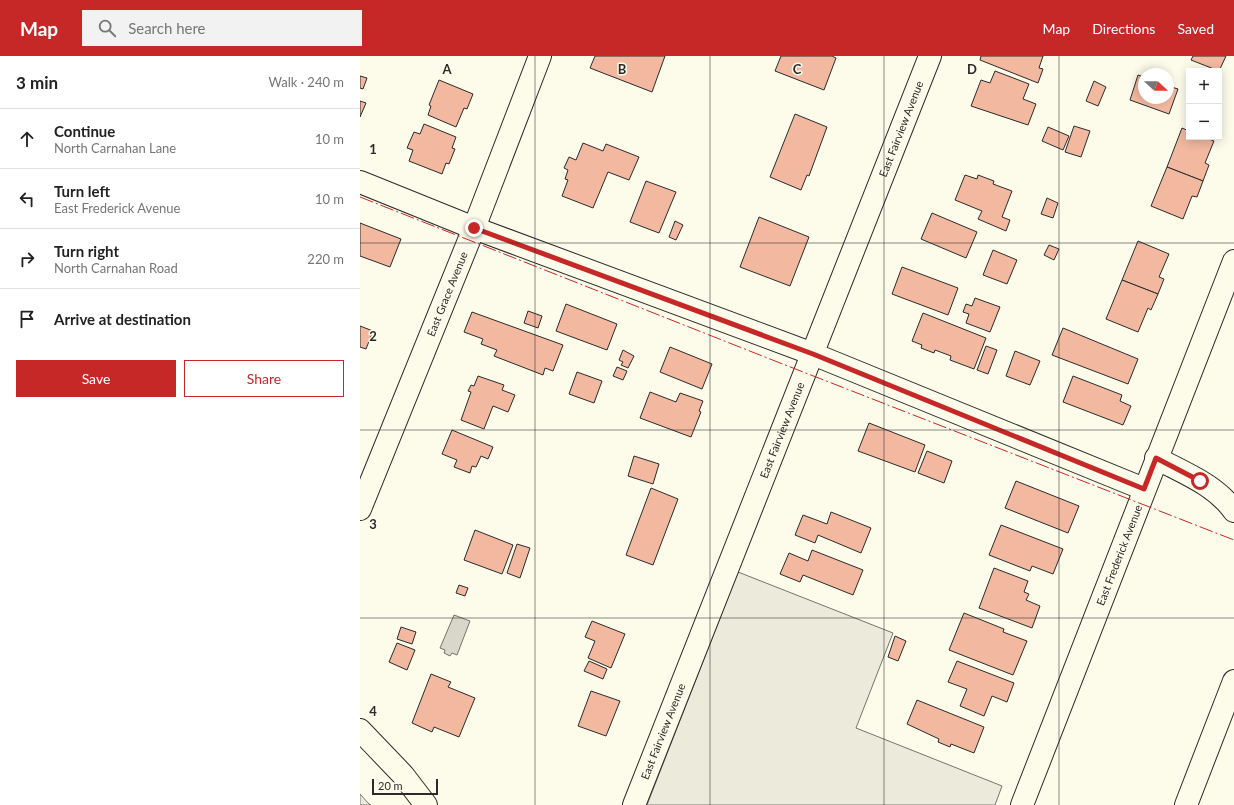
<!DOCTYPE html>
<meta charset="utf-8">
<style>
body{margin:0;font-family:Lato,sans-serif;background:#f2f2f2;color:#222}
.controls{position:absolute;right:12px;top:12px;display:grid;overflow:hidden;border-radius:0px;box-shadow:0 2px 10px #0003}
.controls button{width:36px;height:36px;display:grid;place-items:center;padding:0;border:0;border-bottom:1px solid #e0e0e0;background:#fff;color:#222;font:20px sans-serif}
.compass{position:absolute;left:778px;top:12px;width:36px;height:36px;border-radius:50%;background:#fff;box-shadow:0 2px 10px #0003;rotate:111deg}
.scale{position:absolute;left:12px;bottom:10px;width:66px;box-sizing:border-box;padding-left:4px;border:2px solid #2b2b2b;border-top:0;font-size:11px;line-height:14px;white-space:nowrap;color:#2b2b2b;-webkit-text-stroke:3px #fdfbea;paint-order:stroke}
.stop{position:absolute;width:12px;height:12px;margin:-9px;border:3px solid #c62828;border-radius:50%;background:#fff}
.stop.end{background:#c62828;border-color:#fff;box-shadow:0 1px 4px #0008}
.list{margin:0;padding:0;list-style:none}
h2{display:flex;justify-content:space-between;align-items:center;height:52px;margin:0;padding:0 16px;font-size:17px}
h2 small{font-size:13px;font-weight:400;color:#767676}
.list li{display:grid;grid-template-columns:26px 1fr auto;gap:12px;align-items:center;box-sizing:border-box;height:60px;padding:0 16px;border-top:1px solid #e0e0e0}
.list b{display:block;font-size:15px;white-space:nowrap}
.list p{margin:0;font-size:13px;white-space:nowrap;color:#767676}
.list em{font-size:13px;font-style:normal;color:#767676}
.actions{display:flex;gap:8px;padding:12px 16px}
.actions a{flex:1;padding:9px 0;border:1px solid #c62828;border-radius:0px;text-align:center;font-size:14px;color:#c62828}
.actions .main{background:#c62828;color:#fff}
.icon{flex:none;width:22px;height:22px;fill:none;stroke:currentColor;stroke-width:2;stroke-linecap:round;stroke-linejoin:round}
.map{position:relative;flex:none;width:874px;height:749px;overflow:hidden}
header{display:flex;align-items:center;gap:24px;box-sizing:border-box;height:56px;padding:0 20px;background:#c62828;color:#fff}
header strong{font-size:19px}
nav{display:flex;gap:22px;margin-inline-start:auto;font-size:14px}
.search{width:280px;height:36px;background:#f2f2f2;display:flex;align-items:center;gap:10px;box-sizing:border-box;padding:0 14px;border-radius:0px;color:#767676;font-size:15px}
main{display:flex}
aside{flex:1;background:#fff}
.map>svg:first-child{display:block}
.green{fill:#ecebdb;stroke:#74746e}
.water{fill:#d8d7c9;stroke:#74746e}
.building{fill:#f2b8a0;stroke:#2b2b2b}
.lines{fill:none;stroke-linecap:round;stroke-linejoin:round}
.minor-casing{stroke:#2b2b2b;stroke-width:24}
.major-casing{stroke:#2b2b2b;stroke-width:24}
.minor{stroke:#fdfbea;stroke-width:22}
.major{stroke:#fdfbea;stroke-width:22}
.power{stroke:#c62828;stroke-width:1;stroke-dasharray:14 3 2 3;stroke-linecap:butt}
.route{stroke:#c62828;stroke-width:5}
.grid{fill:none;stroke:#2b2b2b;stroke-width:1;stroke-opacity:0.55}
.labels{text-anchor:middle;stroke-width:3;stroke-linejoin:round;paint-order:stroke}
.street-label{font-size:11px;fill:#2b2b2b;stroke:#fdfbea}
.grid-label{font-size:13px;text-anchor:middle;font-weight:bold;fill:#2b2b2b;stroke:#fdfbea;stroke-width:3;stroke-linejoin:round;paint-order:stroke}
</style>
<header>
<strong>Map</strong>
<div class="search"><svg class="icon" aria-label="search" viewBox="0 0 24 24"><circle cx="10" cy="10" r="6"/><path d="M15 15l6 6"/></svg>Search here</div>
<nav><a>Map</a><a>Directions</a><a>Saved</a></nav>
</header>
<main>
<aside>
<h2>3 min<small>Walk · 240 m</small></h2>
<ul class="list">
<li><svg class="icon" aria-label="ahead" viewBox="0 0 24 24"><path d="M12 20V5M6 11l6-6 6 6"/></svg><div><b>Continue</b><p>North Carnahan Lane</p></div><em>10 m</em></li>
<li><svg class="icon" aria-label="left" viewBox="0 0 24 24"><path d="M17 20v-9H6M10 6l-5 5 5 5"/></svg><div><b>Turn left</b><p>East Frederick Avenue</p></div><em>10 m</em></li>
<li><svg class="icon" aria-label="right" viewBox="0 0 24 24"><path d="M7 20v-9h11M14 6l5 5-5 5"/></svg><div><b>Turn right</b><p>North Carnahan Road</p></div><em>220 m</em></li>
<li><svg class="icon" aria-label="arrive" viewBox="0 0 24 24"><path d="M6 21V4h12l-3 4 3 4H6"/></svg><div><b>Arrive at destination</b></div></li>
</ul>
<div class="actions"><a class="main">Save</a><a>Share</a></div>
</aside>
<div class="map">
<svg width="874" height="749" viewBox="0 0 874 749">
<rect width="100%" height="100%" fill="#fdfbea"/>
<g class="green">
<polygon points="378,516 533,577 496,672 642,730 635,749 287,749"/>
<polygon points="0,738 9,748 11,749 0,749"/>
</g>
<polygon class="water" points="94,559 110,565 97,599 92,597 90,600 84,597 85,594 80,592"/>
<g class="building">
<polygon points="235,0 305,0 292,36 230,12"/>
<polygon points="421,0 472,0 476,2 464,34 415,15"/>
<polygon points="621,0 683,0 679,12 683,13 678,27 620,4"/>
<polygon points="833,0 866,0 859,15 831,4"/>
<polygon points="635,15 669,28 663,43 676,48 668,69 611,50 621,24 630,27"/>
<polygon points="778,19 784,21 784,42 808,42 808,30 818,33 809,58 770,44"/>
<polygon points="0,20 7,22 3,33 0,32"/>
<polygon points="79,24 113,38 107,53 104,52 96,71 68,59 71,50 69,49"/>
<polygon points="734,25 746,31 738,50 726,45"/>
<polygon points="0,45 6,47 0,61"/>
<polygon points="435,58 467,71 449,120 447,119 441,134 410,121"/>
<polygon points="64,68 96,81 92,92 95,93 89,108 86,107 82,118 49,105 53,94 47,92 54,76 60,78"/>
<polygon points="714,70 730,75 721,101 705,96"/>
<polygon points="688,71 709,80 703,94 682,85"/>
<polygon points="822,72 829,75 829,81 844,81 854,85 845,107 849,109 843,125 807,111"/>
<polygon points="223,87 243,95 246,88 279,101 269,124 248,116 233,152 202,140 208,124 205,123 208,114 204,112 209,101 216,104"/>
<polygon points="807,111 843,125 837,141 832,140 823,163 791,150"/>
<polygon points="605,119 617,123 618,119 634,125 633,128 652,135 642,161 650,164 646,175 618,163 622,155 595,144"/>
<polygon points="286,125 316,136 299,177 270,166"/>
<polygon points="687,142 698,147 693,162 681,158"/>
<polygon points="572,157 617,176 606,202 561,183"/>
<polygon points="399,161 449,181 430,230 380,211"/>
<polygon points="315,165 323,169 316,184 309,181"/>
<polygon points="0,167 41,183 30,211 0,200"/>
<polygon points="778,185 809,198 799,221 804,223 798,238 762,224"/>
<polygon points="689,189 699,193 694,204 684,199"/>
<polygon points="633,194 657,204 647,228 623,219"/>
<polygon points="542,211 598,232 588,259 532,238"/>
<polygon points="762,224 798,238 791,254 788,252 778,276 746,263"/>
<polygon points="615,242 640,251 630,276 606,267 609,258 603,256 606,248 612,250"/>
<polygon points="206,248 257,268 247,294 196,275"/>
<polygon points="168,255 182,260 178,272 164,267"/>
<polygon points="112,256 203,289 193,315 185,312 183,319 134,300 137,294 121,288 123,283 104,276"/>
<polygon points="563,257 626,282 614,313 590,304 591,300 575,294 574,297 561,292 562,289 552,285"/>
<polygon points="0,270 13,275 6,293 0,291"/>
<polygon points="703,272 778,303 768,328 692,299"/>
<polygon points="626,290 637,294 628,318 617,314"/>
<polygon points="310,291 352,308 342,333 300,316"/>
<polygon points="263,294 274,300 268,312 261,309 263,306 259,304"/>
<polygon points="655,295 680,305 670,329 646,320"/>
<polygon points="257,311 267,315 263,324 253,320"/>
<polygon points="217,316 242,325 234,347 209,338"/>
<polygon points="118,320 144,329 142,334 155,339 148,356 133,350 124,373 101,364 111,336 108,335 111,329 114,330"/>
<polygon points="713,320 762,339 760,345 771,350 763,369 703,346"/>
<polygon points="290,336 316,346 320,337 343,345 339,355 341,356 331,381 280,362"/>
<polygon points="509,367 565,389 555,416 498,395"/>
<polygon points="92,374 133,391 128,403 121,400 116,411 112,410 110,417 94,411 97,404 82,398"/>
<polygon points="567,395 592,405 584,427 558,417"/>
<polygon points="274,400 299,408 293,428 268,420"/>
<polygon points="656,425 719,450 708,477 645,452"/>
<polygon points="291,432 318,443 293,509 266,499"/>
<polygon points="471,456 511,472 501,497 458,479 455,487 435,479 443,459 467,468"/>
<polygon points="641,469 703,493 693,518 672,510 670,515 629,499"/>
<polygon points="115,474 153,489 142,518 104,504"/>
<polygon points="157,488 170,492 160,522 147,517"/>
<polygon points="452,494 503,514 493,539 443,519 440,526 420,518 429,497 448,505"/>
<polygon points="634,512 668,525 664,536 669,538 666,544 680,550 672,572 619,552"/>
<polygon points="99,529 108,532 105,540 96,537"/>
<polygon points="604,557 644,573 643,576 667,585 653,619 589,594"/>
<polygon points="232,565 265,578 251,612 228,602 235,585 225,581"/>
<polygon points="41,571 56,576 52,588 37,583"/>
<polygon points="535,580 546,585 538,605 528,601"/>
<polygon points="37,587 55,594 47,614 29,606"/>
<polygon points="229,605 247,613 243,623 224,615"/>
<polygon points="597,605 654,627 647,646 632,640 624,660 600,650 607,633 588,626"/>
<polygon points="71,618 91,626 88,631 115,642 99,681 74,671 72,676 52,667"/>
<polygon points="231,635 260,645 246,680 218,670"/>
<polygon points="557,644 624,671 614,697 591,688 590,691 578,686 579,683 547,668"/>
</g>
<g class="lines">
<g class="minor-casing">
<g id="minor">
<polyline points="0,126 114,172 453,298 784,433"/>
<path d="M796 402C824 417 856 429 874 455"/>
<path id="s1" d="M0 453 114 172 180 0"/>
<polyline points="0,674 43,719 66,749"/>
<path id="s2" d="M274 749 570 0"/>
<polyline points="826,749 874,625"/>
</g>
</g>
<g class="major-casing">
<g id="major">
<path id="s3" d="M662 749 874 205"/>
</g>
</g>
<use href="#minor" class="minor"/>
<use href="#major" class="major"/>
<polyline class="power" points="0,141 415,305 874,484"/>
</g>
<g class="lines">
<polyline class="route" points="114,172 453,298 784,433 796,402 840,425"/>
</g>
<path class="grid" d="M175 0V749M350 0V749M524 0V749M699 0V749M0 187H874M0 374H874M0 562H874"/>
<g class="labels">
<g class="street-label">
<text dy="4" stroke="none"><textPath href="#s2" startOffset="727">East Fairview Avenue</textPath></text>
<text dy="4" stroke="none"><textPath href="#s1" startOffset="232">East Grace Avenue</textPath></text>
<text dy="4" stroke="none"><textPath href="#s2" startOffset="403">East Fairview Avenue</textPath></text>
<text dy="4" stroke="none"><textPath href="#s3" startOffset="268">East Frederick Avenue</textPath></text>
<text dy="4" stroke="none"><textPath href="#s2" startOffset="79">East Fairview Avenue</textPath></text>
</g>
</g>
<g class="grid-label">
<text x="87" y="18">A</text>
<text x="262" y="18">B</text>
<text x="437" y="18">C</text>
<text x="612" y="18">D</text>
<text x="13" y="98">1</text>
<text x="13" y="285">2</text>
<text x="13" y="473">3</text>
<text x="13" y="660">4</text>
</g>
</svg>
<div class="controls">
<button>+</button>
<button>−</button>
</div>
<svg class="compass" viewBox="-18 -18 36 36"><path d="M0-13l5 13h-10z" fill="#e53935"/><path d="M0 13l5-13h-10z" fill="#767676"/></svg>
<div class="scale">20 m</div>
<div class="stop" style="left:840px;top:425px"></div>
<div class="stop end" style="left:114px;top:172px"></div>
</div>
</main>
